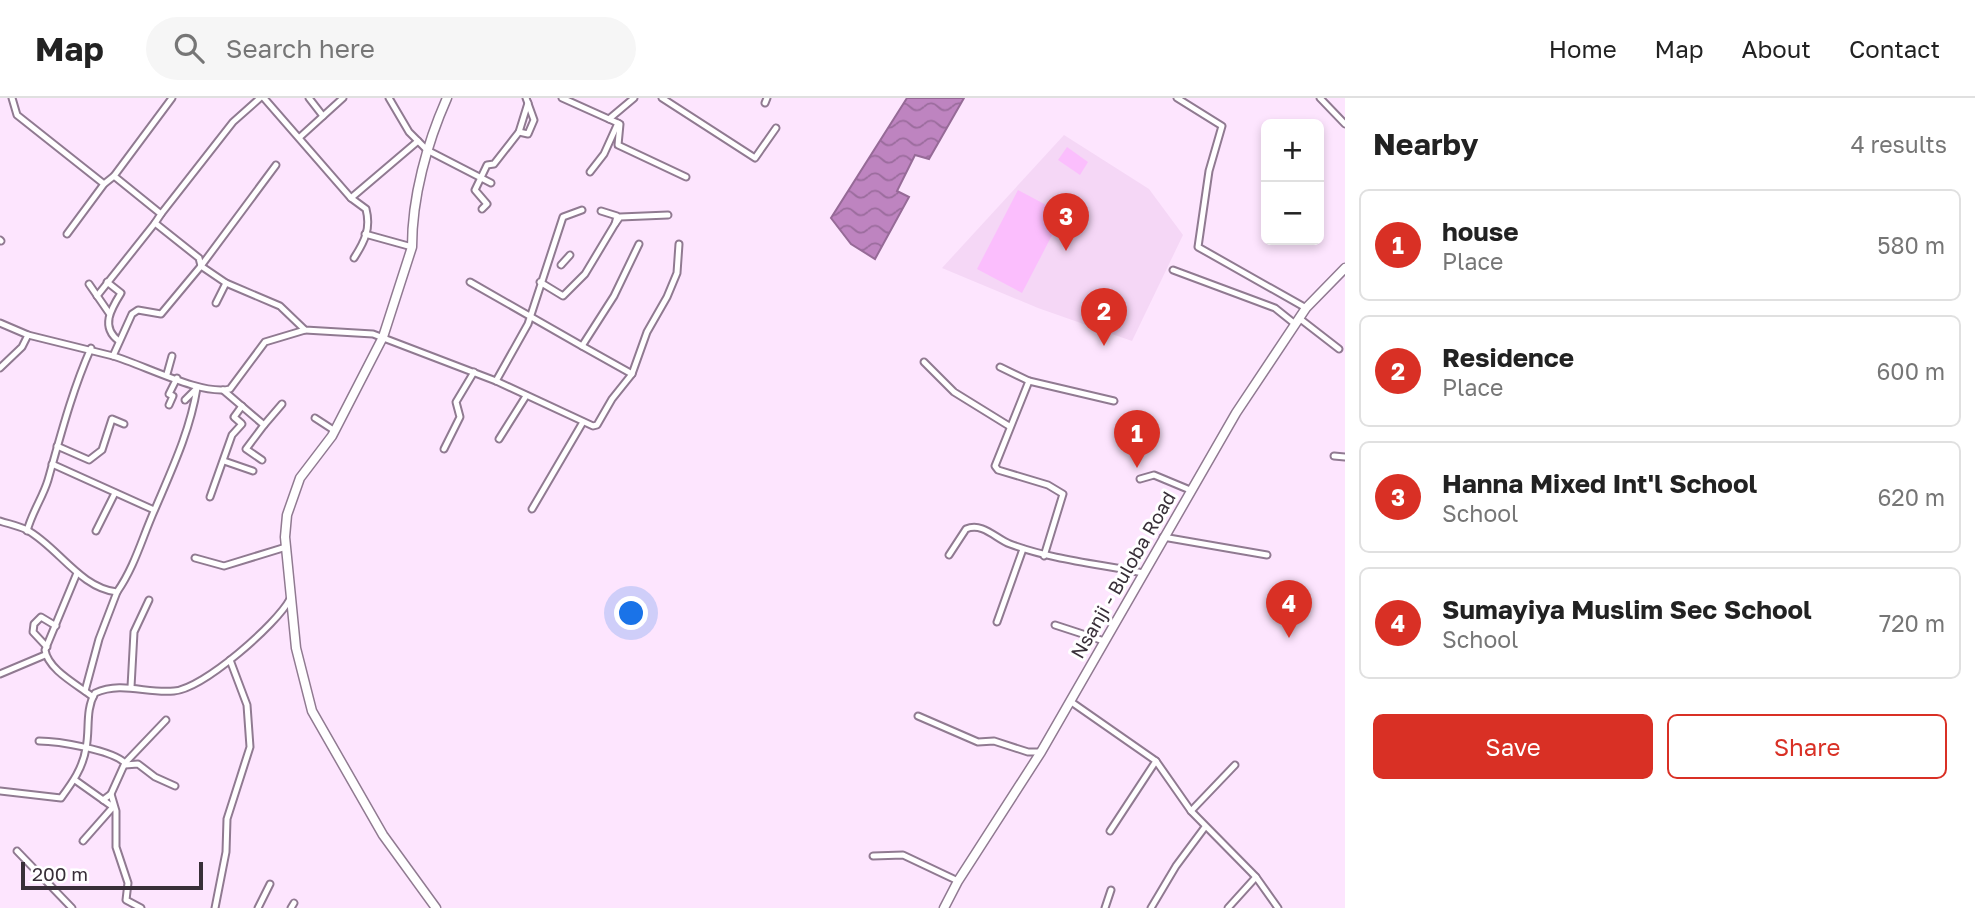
<!DOCTYPE html>
<meta charset="utf-8">
<style>
body{margin:0;font-family:"Golos Text",sans-serif;background:#f6f6f6;color:#222}
.controls{position:absolute;right:21px;top:21px;display:grid;overflow:hidden;border-radius:10px;box-shadow:0 4px 10px #0003}
.controls button{width:63px;height:63px;display:grid;place-items:center;padding:0;border:0;border-bottom:2px solid #e0e0e0;background:#fff;color:#222;font:35px sans-serif}
.scale{position:absolute;left:21px;bottom:18px;width:182px;box-sizing:border-box;padding-left:7px;border:4px solid #382f38;border-top:0;font-size:19px;line-height:24px;white-space:nowrap;color:#382f38;-webkit-text-stroke:5px #fff;paint-order:stroke}
.you{position:absolute;left:632px;top:516px;width:24px;height:24px;margin:-18px;border:5px solid #fff;border-radius:50%;background:#1a73e8;box-shadow:0 0 0 10px #1a73e833}
.badge{display:grid;place-items:center;width:46px;height:46px;border-radius:50%;background:#d93025;color:#fff;font-size:23px;font-weight:700}
.pin{position:absolute;translate:-50% -58px;filter:drop-shadow(0 2px 4px #0008)}
.pin::after{content:'';position:absolute;top:37px;width:24px;height:21px;background:inherit;clip-path:polygon(0 0,100% 0,50% 100%)}
.list{margin:0;padding:0;list-style:none}
h2{display:flex;justify-content:space-between;align-items:center;height:91px;margin:0;padding:0 28px;font-size:30px}
h2 small{font-size:23px;font-weight:400;color:#767676}
.list li{display:grid;grid-template-columns:46px 1fr auto;gap:21px;align-items:center;box-sizing:border-box;height:112px;margin:0 14px 14px;padding:0 14px;border:2px solid #e0e0e0;border-radius:10px}
.list b{display:block;font-size:26px;white-space:nowrap}
.list p{margin:0;font-size:23px;white-space:nowrap;color:#767676}
.list em{font-size:23px;font-style:normal;color:#767676}
.actions{display:flex;gap:14px;padding:21px 28px}
.actions a{flex:1;padding:16px 0;border:2px solid #d93025;border-radius:10px;text-align:center;font-size:24px;color:#d93025}
.actions .main{background:#d93025;color:#fff}
.icon{flex:none;width:38px;height:38px;fill:none;stroke:currentColor;stroke-width:2;stroke-linecap:round;stroke-linejoin:round}
.map{position:relative;flex:none;width:1345px;height:810px;overflow:hidden}
header{display:flex;align-items:center;gap:42px;box-sizing:border-box;height:98px;padding:0 35px;background:#fff;border-bottom:2px solid #e0e0e0}
header strong{font-size:33px}
nav{display:flex;gap:38px;margin-inline-start:auto;font-size:24px}
.search{width:490px;height:63px;background:#f6f6f6;display:flex;align-items:center;gap:18px;box-sizing:border-box;padding:0 24px;border-radius:38px;color:#767676;font-size:26px}
main{display:flex}
aside{flex:1;background:#fff}
.map>svg:first-child{display:block}
.built{fill:#f5d7f6}
.grass{fill:#fbbefd}
.water{fill:url(#water-waves);stroke:#966a97;stroke-width:2}
.lines{fill:none;stroke-linecap:round;stroke-linejoin:round}
.minor-casing{stroke:#907a91;stroke-width:9}
.secondary-casing{stroke:#907a91;stroke-width:11}
.minor{stroke:#fff;stroke-width:5}
.secondary{stroke:#fff;stroke-width:8}
.labels{text-anchor:middle;stroke-width:6;stroke-linejoin:round;paint-order:stroke}
.street-label{font-size:19px;fill:#382f38;stroke:#fff}
</style>
<header>
<strong>Map</strong>
<div class="search"><svg class="icon" aria-label="search" viewBox="0 0 24 24"><circle cx="10" cy="10" r="6"/><path d="M15 15l6 6"/></svg>Search here</div>
<nav><a>Home</a><a>Map</a><a>About</a><a>Contact</a></nav>
</header>
<main>
<div class="map">
<svg width="1345" height="810" viewBox="0 0 1345 810">
<defs>
<pattern id="water-waves" width="16" height="10" patternUnits="userSpaceOnUse" patternTransform="scale(1.75)"><rect width="16" height="10" fill="#be84c0"/><path d="M0 5q4-4 8 0t8 0" fill="none" stroke="#9b6c9d"/></pattern>
</defs>
<rect width="100%" height="100%" fill="#fde5fe"/>
<polygon class="built" points="1064,37 1149,91 1183,137 1132,243 1038,210 942,170"/>
<g class="grass">
<polygon points="1067,49 1088,64 1080,77 1058,62"/>
<polygon points="1018,92 1063,116 1022,195 977,171"/>
</g>
<polygon class="water" points="907,0 964,0 929,61 915,57 897,93 909,99 875,161 851,146 831,120"/>
<g class="lines">
<g class="minor-casing">
<g id="minor">
<polyline points="12,0 17,17 104,86"/>
<polyline points="172,0 114,78 161,116 155,125 199,160 201,168"/>
<polyline points="264,0 351,100 418,43"/>
<polyline points="309,0 323,18"/>
<polyline points="389,0 409,34 427,52 491,85"/>
<polyline points="562,0 620,26 618,47 686,79"/>
<polyline points="662,0 755,60 776,30"/>
<polyline points="1177,0 1222,28 1209,73 1198,149 1306,210"/>
<polyline points="1320,0 1345,26"/>
<polyline points="765,5 767,0"/>
<polyline points="609,21 634,0"/>
<polyline points="519,34 528,36 534,22 526,0"/>
<polyline points="300,39 343,0"/>
<polyline points="590,74 604,56 618,25"/>
<path d="M351 100 366 111C371 130 365 143 354 160"/>
<polyline points="482,111 487,106 475,92 487,67 494,66 519,34 528,5"/>
<polyline points="601,113 617,118 615,126 620,119 668,117"/>
<polyline points="161,116 233,24 260,0"/>
<polyline points="67,136 104,86 114,78"/>
<polyline points="365,136 412,149"/>
<polyline points="0,142 1,143"/>
<polyline points="561,167 570,157"/>
<polyline points="201,168 276,67"/>
<polyline points="1173,172 1275,210 1295,226"/>
<path d="M107 184 121 195C111 211 100 229 119 243"/>
<polyline points="470,184 582,248 614,198 639,146"/>
<polyline points="540,184 563,198 585,176 615,126"/>
<polyline points="89,186 109,215"/>
<polyline points="97,198 155,125"/>
<polyline points="216,205 226,185"/>
<polyline points="1299,220 1339,251"/>
<polyline points="0,225 28,237 113,258 132,216 138,212 161,216 201,168 226,185 280,208 305,232 373,236 496,283 593,328 597,327 612,301 632,276 647,234 667,199 677,175 679,146"/>
<polyline points="582,248 632,276"/>
<path d="M113 258C144 267 202 298 230 291L265 244 305 232"/>
<polyline points="924,264 954,294 1009,328"/>
<polyline points="1000,269 1029,283 1114,303"/>
<polyline points="0,270 22,249 28,237"/>
<polyline points="167,276 172,258"/>
<polyline points="496,283 528,226 563,119 582,112"/>
<polyline points="1029,283 995,368 998,372 1048,387 1063,396 1044,458"/>
<polyline points="223,292 264,327 282,306"/>
<polyline points="185,302 197,290"/>
<polyline points="169,307 173,298 169,296 177,280"/>
<polyline points="315,320 335,333"/>
<polyline points="499,341 526,298"/>
<polyline points="57,348 89,362 102,352 112,321 124,326"/>
<polyline points="444,351 460,319 456,304 474,274"/>
<polyline points="1334,358 1345,359"/>
<polyline points="262,362 246,351 264,327"/>
<polyline points="224,363 253,373"/>
<polyline points="52,366 154,412"/>
<polyline points="1140,381 1154,377 1190,392"/>
<polyline points="210,399 232,337 242,326 234,319 242,308"/>
<polyline points="532,411 583,324"/>
<path d="M0 423C9 426 19 428 27 432 58 449 80 490 117 494 135 468 142 440 155 411 172 371 190 333 197 290"/>
<path d="M27 433C32 414 43 399 48 382 61 336 72 293 91 250"/>
<polyline points="96,433 115,395"/>
<polyline points="1163,439 1267,457"/>
<path d="M949 457 966 431C983 424 996 441 1010 446 1053 462 1099 466 1143 475"/>
<polyline points="195,460 224,468 286,449"/>
<path d="M77 475 45 552C48 572 78 587 93 599"/>
<polyline points="997,524 1023,451"/>
<polyline points="1055,527 1104,543"/>
<polyline points="47,549 33,534 34,526 41,519 56,528"/>
<polyline points="0,576 45,557"/>
<polyline points="131,589 134,534 149,502"/>
<polyline points="85,593 99,541 117,494"/>
<polyline points="1070,603 1156,663 1191,713 1256,779 1278,810"/>
<polyline points="918,618 978,644 994,643 1028,654 1041,654"/>
<path d="M39 643C58 643 112 652 125 665L111 696"/>
<polyline points="125,665 166,622"/>
<polyline points="125,667 138,666 155,679 175,688"/>
<polyline points="75,682 113,709"/>
<path d="M0 693 61 700C72 685 83 670 86 650 90 632 85 612 95 595 122 583 147 596 174 593 203 591 277 526 290 501"/>
<polyline points="103,702 111,696 116,713 116,749 128,785 126,802 141,810"/>
<polyline points="1191,713 1235,667"/>
<polyline points="1110,733 1156,663"/>
<polyline points="83,743 113,709"/>
<polyline points="17,753 72,810"/>
<polyline points="873,758 903,757 958,783"/>
<polyline points="215,810 226,754 227,721 250,649 247,607 230,562"/>
<polyline points="258,810 270,786"/>
<polyline points="291,810 294,805"/>
<polyline points="1105,810 1111,792"/>
<polyline points="1151,810 1176,768 1205,729"/>
<polyline points="1228,810 1256,779"/>
</g>
</g>
<g class="secondary-casing">
<g id="secondary">
<path d="M436 810 383 737 312 613 296 550 285 439 287 417 300 380 332 338 383 239 412 149C412 99 427 45 447 0"/>
<polyline points="944,810 958,783 1041,654 1236,315 1306,210 1345,170"/>
</g>
</g>
<use href="#minor" class="minor"/>
<use href="#secondary" class="secondary"/>
</g>
<g class="labels">
<g class="street-label">
<text transform="translate(1123 477) rotate(-60)" y="7">Nsanji - Buloba Road</text>
</g>
</g>
</svg>
<div class="controls">
<button>+</button>
<button>−</button>
</div>
<div class="scale">200 m</div>
<div class="you"></div>
<div class="pin badge" style="left:1137px;top:370px">1</div>
<div class="pin badge" style="left:1104px;top:248px">2</div>
<div class="pin badge" style="left:1066px;top:153px">3</div>
<div class="pin badge" style="left:1289px;top:540px">4</div>
</div>
<aside>
<h2>Nearby<small>4 results</small></h2>
<ul class="list">
<li><span class="badge">1</span><div><b>house</b><p>Place</p></div><em>580 m</em></li>
<li><span class="badge">2</span><div><b>Residence</b><p>Place</p></div><em>600 m</em></li>
<li><span class="badge">3</span><div><b>Hanna Mixed Int'l School</b><p>School</p></div><em>620 m</em></li>
<li><span class="badge">4</span><div><b>Sumayiya Muslim Sec School</b><p>School</p></div><em>720 m</em></li>
</ul>
<div class="actions"><a class="main">Save</a><a>Share</a></div>
</aside>
</main>
